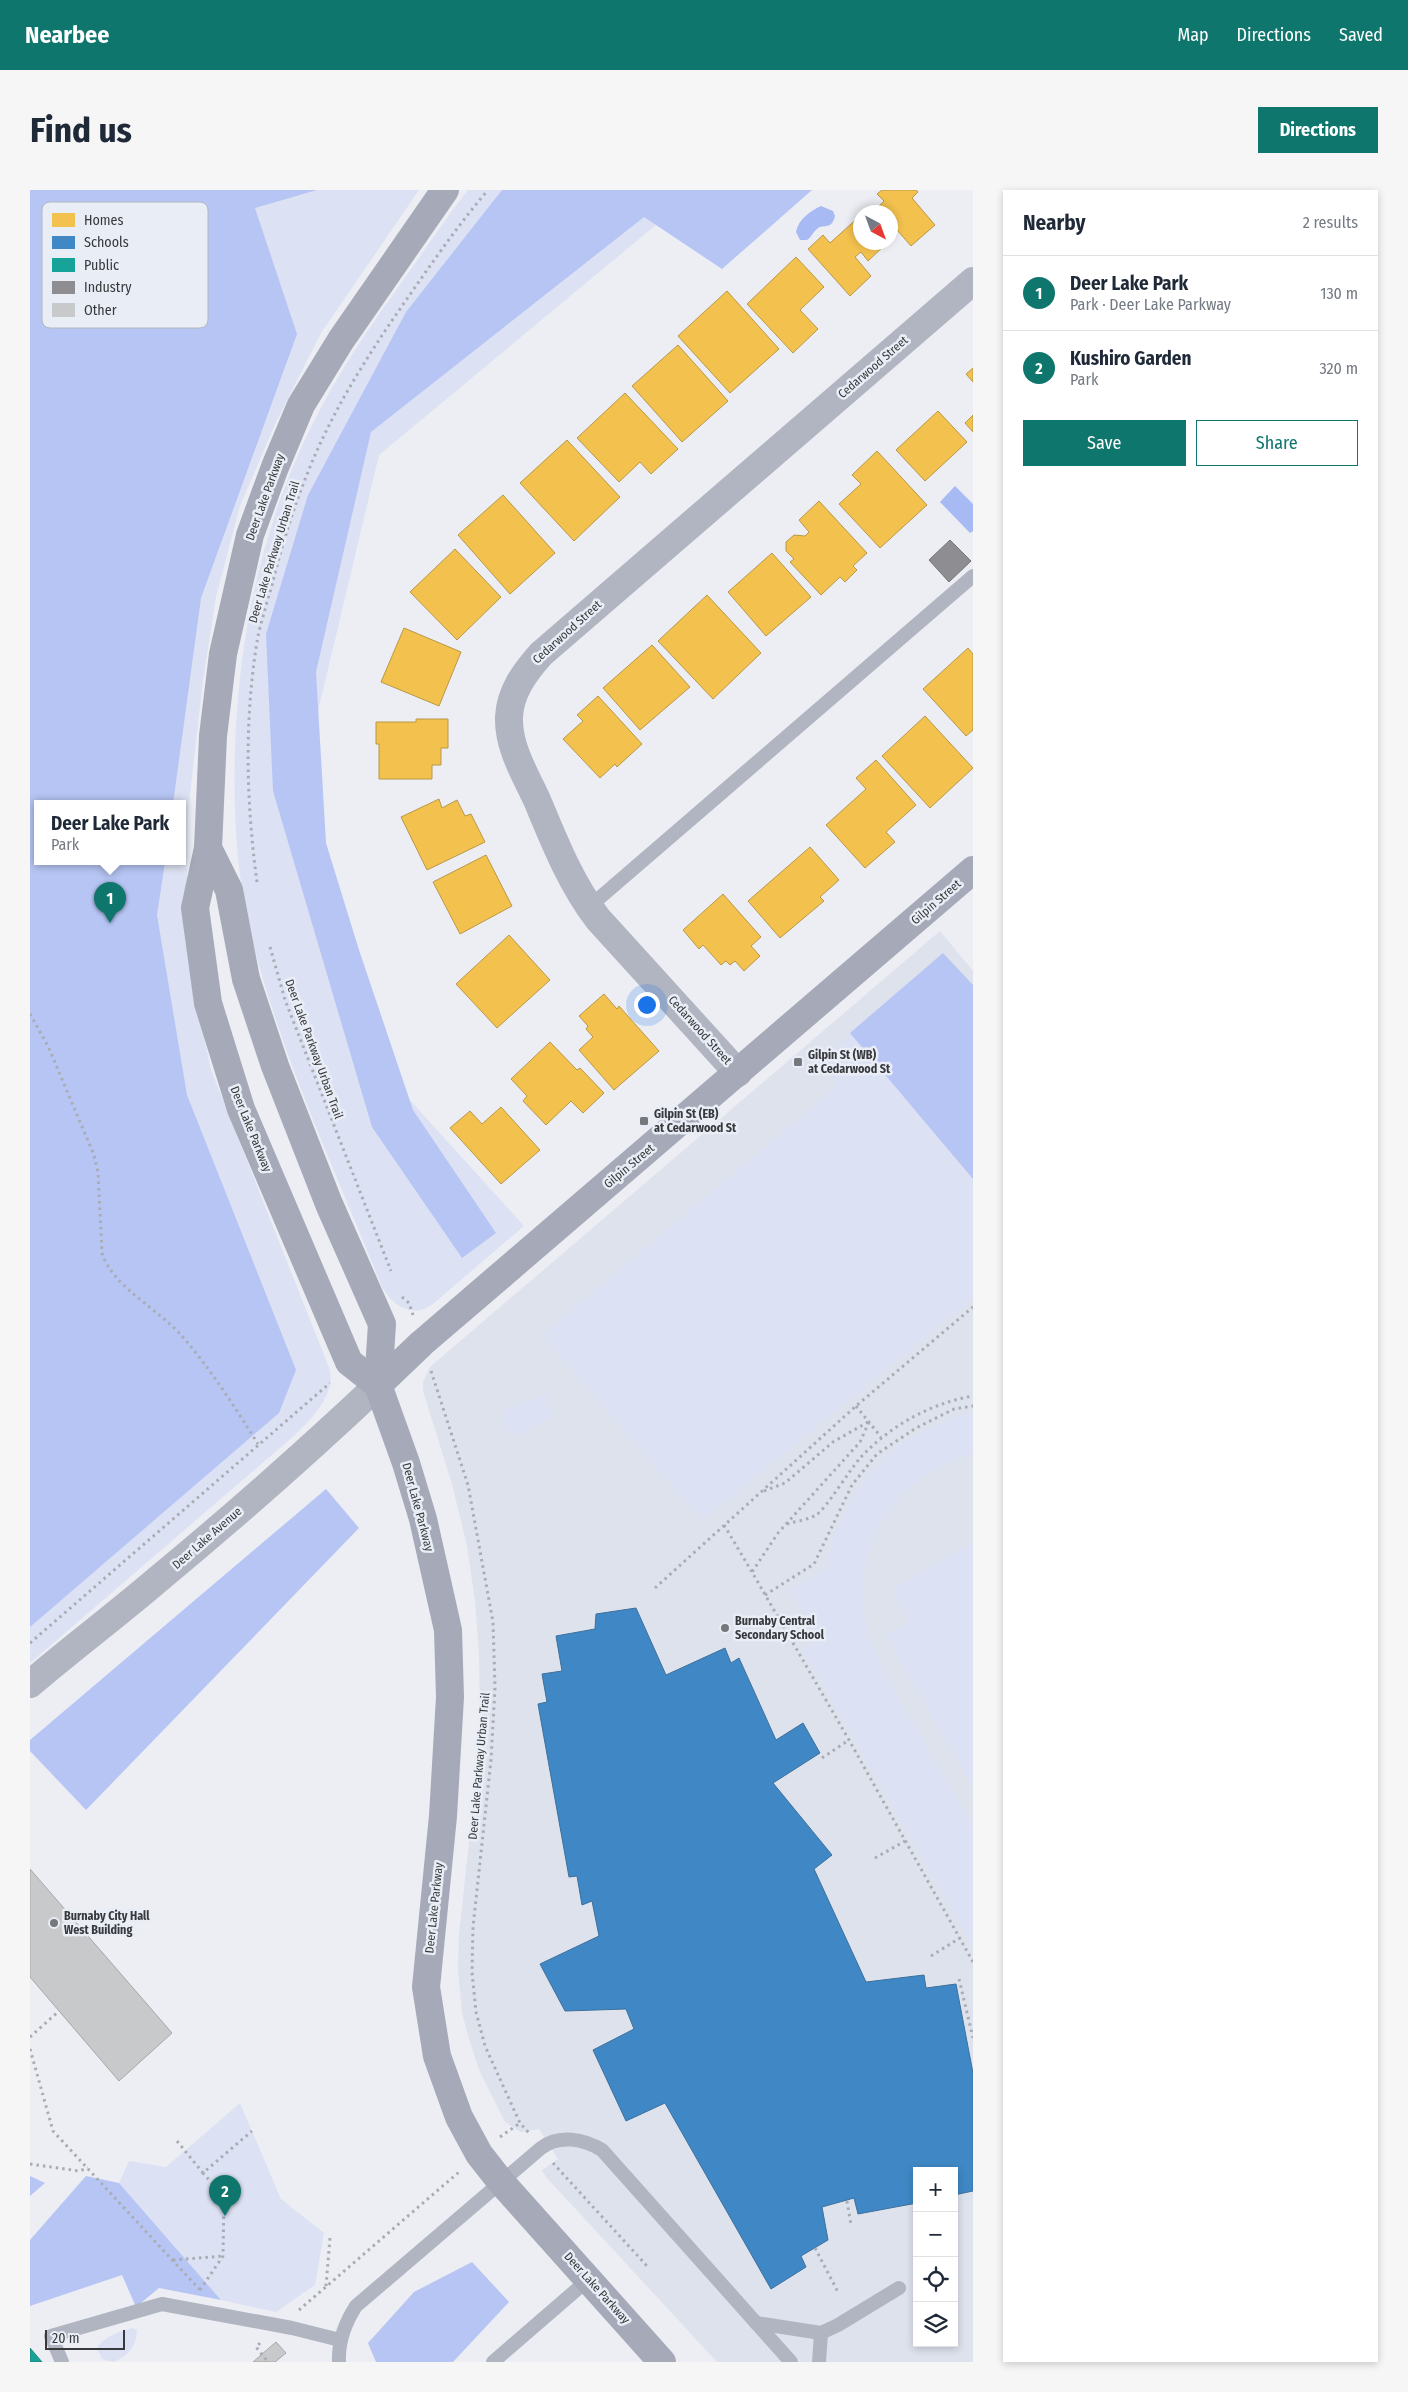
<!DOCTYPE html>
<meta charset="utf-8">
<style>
body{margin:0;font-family:"Fira Sans Condensed",sans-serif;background:#f6f6f7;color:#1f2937}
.controls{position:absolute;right:15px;bottom:15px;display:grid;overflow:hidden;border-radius:0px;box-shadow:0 2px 8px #0003}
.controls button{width:45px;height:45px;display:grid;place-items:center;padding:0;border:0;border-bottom:1px solid #e0e1e3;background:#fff;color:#1f2937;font:25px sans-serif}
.compass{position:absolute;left:823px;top:15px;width:45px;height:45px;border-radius:50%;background:#fff;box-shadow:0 2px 8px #0003;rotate:139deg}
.scale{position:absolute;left:15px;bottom:12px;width:80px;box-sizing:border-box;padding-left:5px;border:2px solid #37393c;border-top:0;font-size:14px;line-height:18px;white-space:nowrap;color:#37393c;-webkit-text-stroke:4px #e9edf6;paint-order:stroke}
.you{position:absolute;left:616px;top:814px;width:18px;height:18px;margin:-12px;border:4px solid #fff;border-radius:50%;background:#1a73e8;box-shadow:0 0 0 8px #1a73e833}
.badge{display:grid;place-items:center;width:32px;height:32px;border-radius:50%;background:#0f766e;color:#fff;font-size:16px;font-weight:700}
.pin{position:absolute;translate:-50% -41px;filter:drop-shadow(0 1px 2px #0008)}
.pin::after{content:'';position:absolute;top:26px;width:18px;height:15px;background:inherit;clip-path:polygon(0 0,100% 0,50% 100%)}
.popup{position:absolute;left:4px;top:610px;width:152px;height:65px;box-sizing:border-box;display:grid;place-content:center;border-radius:0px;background:#fff;filter:drop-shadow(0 1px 4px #0005);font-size:16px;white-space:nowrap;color:#747a83}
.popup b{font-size:19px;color:#1f2937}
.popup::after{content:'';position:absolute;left:50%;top:100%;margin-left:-10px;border:10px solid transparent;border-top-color:#fff}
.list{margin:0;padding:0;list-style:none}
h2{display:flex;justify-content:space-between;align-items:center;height:65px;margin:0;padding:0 20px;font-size:21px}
h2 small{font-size:16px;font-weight:400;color:#747a83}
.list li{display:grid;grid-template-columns:32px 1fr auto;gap:15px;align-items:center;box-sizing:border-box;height:75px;padding:0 20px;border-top:1px solid #e0e1e3}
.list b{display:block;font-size:19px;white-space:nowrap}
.list p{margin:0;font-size:16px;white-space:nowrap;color:#747a83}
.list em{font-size:16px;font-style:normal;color:#747a83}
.actions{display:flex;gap:10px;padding:15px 20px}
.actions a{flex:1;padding:11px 0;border:1px solid #0f766e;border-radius:0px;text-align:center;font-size:18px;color:#0f766e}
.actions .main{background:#0f766e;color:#fff}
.icon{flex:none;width:28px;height:28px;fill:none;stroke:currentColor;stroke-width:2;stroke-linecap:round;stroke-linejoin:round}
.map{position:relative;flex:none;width:943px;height:2172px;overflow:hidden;border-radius:0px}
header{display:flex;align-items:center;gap:30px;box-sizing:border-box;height:70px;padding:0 25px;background:#0f766e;color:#fff}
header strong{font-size:24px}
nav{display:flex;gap:28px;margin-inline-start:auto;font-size:18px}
.intro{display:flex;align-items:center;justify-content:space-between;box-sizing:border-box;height:120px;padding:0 30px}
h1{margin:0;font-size:35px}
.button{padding:12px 22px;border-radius:0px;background:#0f766e;color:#fff;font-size:18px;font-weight:700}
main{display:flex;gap:30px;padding:0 30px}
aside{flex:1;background:#fff;border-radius:0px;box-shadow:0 2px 8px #0003}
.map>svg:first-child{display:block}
.built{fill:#dee2ed;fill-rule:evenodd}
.green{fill:#dce2f3;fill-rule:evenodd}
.forest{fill:#b6c5f4}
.water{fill:#a7baf4}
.homes{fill:#f2c14e;stroke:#ba9849}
.schools{fill:#3f88c5;stroke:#3d709c}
.public{fill:#17a398;stroke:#21837c}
.industry{fill:#8d8d92;stroke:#737478}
.building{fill:#c8c9ca;stroke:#a6a7a8}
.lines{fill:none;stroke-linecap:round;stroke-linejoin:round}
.path{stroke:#a9acb3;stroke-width:3;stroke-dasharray:2.5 4;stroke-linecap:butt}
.lane{stroke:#b1b5c1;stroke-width:14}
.street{stroke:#b1b5c1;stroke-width:28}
.secondary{stroke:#a6aab8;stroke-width:28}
.poi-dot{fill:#76787c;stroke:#e9edf6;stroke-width:2}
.labels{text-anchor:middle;stroke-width:5;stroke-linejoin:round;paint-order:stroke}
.street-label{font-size:12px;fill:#37393c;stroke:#e9edf6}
.poi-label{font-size:12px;font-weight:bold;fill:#37393c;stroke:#e9edf6;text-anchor:start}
.key{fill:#e9edf6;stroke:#b4b7be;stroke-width:1}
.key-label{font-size:14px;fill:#37393c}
</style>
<header>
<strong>Nearbee</strong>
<nav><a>Map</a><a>Directions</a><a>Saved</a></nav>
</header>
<div class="intro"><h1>Find us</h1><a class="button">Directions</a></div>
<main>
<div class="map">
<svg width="943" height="2172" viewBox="0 0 943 2172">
<rect width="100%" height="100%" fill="#eceef3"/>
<path class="built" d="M910 741 943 781V2172H687L516 1987 512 1980 528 1969 509 1939 491 1942 475 1932 449 1880 439 1849 432 1823 428 1780 429 1745 448 1568 450 1522 449 1464 445 1411 437 1356 422 1294 393 1201V1192L400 1177ZM887 1981H924V2153H887Z"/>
<g class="green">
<path d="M0 0H389L291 143 246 232 210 316 186 407 173 490 158 622 157 699 168 818 181 880 300 1180C304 1207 282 1228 265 1245L0 1473ZM8 614H152V672H8Z"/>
<path d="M438 0H668L349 265 285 534 287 641 348 875 494 1036 403 1114C382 1129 363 1116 352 1097 305 980 250 864 220 741 206 682 203 618 205 558 209 439 235 321 292 216 317 169 348 125 379 82 399 54 417 26 438 0Z"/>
<polygon points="820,843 943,989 943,1108 672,1331 512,1145 807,896 791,870"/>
<path d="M515 1204 525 1227 505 1234 497 1242 487 1246 476 1240 472 1231 476 1219C488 1212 502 1211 515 1204Z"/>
<path d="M943 1222V1264C876 1282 830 1340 833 1411 834 1436 843 1459 853 1481L943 1636V1757L772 1458 788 1449 759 1399 795 1380C804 1326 837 1271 886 1244 904 1234 923 1228 943 1222Z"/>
<polygon points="943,1352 943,1598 855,1445 880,1431 862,1399"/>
<polygon points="210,1913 251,2009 294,2043 285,2095 246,2122 191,2110 89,1993 99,1971 136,1977"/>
<path d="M104 2138 107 2141C106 2156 98 2167 83 2172L72 2169 67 2158C73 2147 92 2140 104 2138Z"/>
</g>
<g class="forest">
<polygon points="0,0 287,0 225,18 267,144 171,408 143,614 8,614 8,672 135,672 127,725 157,905 266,1180 249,1223 0,1437"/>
<polygon points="472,0 782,0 692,79 614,27 341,242 286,482 296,653 329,760 383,920 466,1043 432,1068 342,937 243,601 236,444 278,305 376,122"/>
<polygon points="913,763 943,795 943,989 820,843"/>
<polygon points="296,1299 329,1338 56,1620 0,1561 0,1550"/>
<polygon points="0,1986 15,1993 0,2006"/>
<polygon points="56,1986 89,1993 191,2110 129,2098 106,2117 92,2085 0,2116 0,2050"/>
<polygon points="442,2072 479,2112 423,2172 346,2172 338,2153 384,2102"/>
</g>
<g class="water">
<path d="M791 16 803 21 805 26C801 42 793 32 786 40 782 43 782 47 777 50H770L766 42C768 30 780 21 791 16Z"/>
<polygon points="925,296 943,314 943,341 940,343 910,312"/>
</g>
<g class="homes">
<polygon points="852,0 886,0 888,2 882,8 905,35 881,56 861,33 861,22 851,22 847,18 854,11 847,4"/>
<polygon points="831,25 831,52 857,53 838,71 831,62 825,67 841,86 820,106 778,59 793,45 800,53"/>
<polygon points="766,67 794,97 770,120 788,139 763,163 717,114"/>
<polygon points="697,101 749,159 700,203 648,146"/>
<polygon points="648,155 698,211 652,252 602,196"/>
<polygon points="943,178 943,192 936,184"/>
<polygon points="595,203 648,259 621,284 610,272 589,292 547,248"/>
<polygon points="908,221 937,252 895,291 866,260"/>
<polygon points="943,225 943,242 935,233"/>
<polygon points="537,250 590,307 544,351 490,293"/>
<polygon points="847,261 897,315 850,358 809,314 831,294 822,285"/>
<polygon points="473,305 525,363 480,404 428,345"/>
<polygon points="789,311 837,363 823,376 827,380 815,392 810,387 791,405 760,372 764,369 756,361 756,352 764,345 775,346 779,342 769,330"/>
<polygon points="425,359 471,407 427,450 380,402"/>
<polygon points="742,363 781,407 736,446 698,402"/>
<polygon points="677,405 731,463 683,509 628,451"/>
<polygon points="374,438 431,462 409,516 351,492"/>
<polygon points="622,455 660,497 610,540 573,498"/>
<polygon points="938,458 943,464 943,540 936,546 893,499"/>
<polygon points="568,506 612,554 587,577 585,574 570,588 533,549 553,531 547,525"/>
<polygon points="895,526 943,578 900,618 852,566"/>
<polygon points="386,529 418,529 418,558 411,558 411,575 402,575 402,589 349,589 349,554 346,554 346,532 386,532"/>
<polygon points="846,570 886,615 856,642 865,652 835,678 796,635 836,599 826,588"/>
<polygon points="409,609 412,618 427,610 435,626 441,624 455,652 397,680 371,627"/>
<polygon points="780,657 809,690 790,707 794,711 750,748 718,711"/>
<polygon points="456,665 482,716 430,744 403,692"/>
<polygon points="693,704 731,747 721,756 730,766 714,781 705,771 700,775 696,771 691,775 673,755 669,759 653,740"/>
<polygon points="479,745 520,790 467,838 426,794"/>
<polygon points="574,804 587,819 589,816 629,861 584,900 549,860 563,847 556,839 558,836 549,826"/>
<polygon points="520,852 547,880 550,878 574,903 553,923 541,911 516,935 493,911 497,906 481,889"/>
<polygon points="471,917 510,960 471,994 420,938 440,921 452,934"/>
</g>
<polygon class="schools" points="606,1418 636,1485 695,1458 701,1473 709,1468 746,1550 773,1533 790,1563 743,1593 802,1665 784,1679 836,1792 894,1785 896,1798 926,1794 943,1883 943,2001 924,2005 924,1981 887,1981 887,2013 828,2024 824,2008 792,2017 798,2050 771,2066 776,2077 741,2099 635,1913 596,1931 563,1860 604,1839 596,1819 535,1821 510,1774 569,1746 562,1711 552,1715 547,1686 539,1687 508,1514 517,1512 512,1484 532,1481 526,1446 565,1439 566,1424"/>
<polygon class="public" points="0,2158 12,2172 0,2172"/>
<polygon class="industry" points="920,350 941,371 919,392 899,370"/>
<g class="building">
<polygon points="0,1679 142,1843 89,1891 0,1787"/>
<polygon points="246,2152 256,2163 245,2172 223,2172"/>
</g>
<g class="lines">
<g class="path">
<path d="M227 692C216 611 214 527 228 446 232 429 237 412 242 395 251 359 262 322 276 287 301 222 339 163 379 106 404 70 429 34 458 0"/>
<polyline points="240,757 255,810 361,1081"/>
<path d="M0 824 18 856 64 965 68 982 72 1063C82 1096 128 1119 151 1145 180 1178 204 1216 228 1254"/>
<polyline points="372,1107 379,1113 383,1125"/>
<polyline points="401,1181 438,1295 463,1432 465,1498 461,1570 443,1737 442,1782 446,1822 455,1856 490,1933 499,1943"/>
<polyline points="826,1216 851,1247"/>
<polyline points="839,1232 830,1252 748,1343 722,1382 819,1550 943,1772"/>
<polyline points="734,1301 755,1293 803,1252 838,1232"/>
<path d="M757 1334C766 1331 778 1330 786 1325 796 1319 820 1279 831 1267 860 1236 901 1213 943 1206"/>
<polyline points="694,1335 722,1382"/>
<polyline points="625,1398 826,1216 943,1117"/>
<polyline points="735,1405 784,1374 822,1295 847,1264 886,1238 924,1219 943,1216"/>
<polyline points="0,1453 300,1193"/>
<polyline points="792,1568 819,1550"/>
<polyline points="845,1668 875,1651"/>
<polyline points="901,1766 930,1748"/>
<polyline points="929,1789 943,1848"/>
<polyline points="0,1847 29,1821"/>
<polyline points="0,1859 23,1941 170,2100"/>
<polyline points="470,1947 490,1933"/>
<polyline points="147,1951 173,1983 222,1941"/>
<polyline points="523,1973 617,2076"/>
<polyline points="0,1974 49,1981 58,1978"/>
<polyline points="817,2011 821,2035"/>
<polyline points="785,2058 808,2102"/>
<polyline points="143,2070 193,2066"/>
<polyline points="296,2096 300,2048"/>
<polyline points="170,2100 193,2066 194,2007 173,1983"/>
<polyline points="269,2120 429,1982"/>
<polyline points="230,2153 226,2157 238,2172"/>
</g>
<g class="lane">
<polyline points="559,717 943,386"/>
<polyline points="726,2133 791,2143 808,2135 869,2098"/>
<polyline points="32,2172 21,2146 132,2114 262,2138 310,2150"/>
<path d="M309 2172C308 2151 315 2133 326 2116L511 1958C529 1944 554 1949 572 1960L761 2172"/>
<polyline points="463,2172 559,2089"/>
<polyline points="789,2172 791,2143"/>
</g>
<g class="street">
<path d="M708 883 568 729C541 694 524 651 507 610 495 584 478 557 479 527 480 502 495 482 511 464L943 91"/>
<path d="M0 1494C41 1459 85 1426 126 1391 202 1328 276 1263 348 1195"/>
</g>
<g class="secondary">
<polyline points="178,658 199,700 216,789 245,876 299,1014 352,1134 348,1195 376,1273 393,1329 418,1440 420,1507 413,1626 396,1797 407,1866 429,1927 449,1964 471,1992 632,2172"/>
<polyline points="348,1195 319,1172 211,919 178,813 165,718 178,658 183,546 193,464 220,345 245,277 271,215 311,150 415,0"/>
<polyline points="348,1195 392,1153 943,680"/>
</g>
</g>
<g class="poi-dot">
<rect x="763" y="867" width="10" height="10" rx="2.5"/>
<rect x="609" y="926" width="10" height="10" rx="2.5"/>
<circle cx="695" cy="1438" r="5"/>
<circle cx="24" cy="1733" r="5"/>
</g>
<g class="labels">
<g class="street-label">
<text transform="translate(843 177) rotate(-41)" y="4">Cedarwood Street</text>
<text transform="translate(235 307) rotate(-70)" y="4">Deer Lake Parkway</text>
<text transform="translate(244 362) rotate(-73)" y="4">Deer Lake Parkway Urban Trail</text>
<text transform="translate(537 442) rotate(-42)" y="4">Cedarwood Street</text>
<text transform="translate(906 712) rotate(-41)" y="4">Gilpin Street</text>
<text transform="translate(670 840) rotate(48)" y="4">Cedarwood Street</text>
<text transform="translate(284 859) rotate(70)" y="4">Deer Lake Parkway Urban Trail</text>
<text transform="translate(221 939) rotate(68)" y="4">Deer Lake Parkway</text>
<text transform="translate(599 976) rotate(-40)" y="4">Gilpin Street</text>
<text transform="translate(388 1317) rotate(75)" y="4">Deer Lake Parkway</text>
<text transform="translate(177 1348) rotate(-41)" y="4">Deer Lake Avenue</text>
<text transform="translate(449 1576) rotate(-85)" y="4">Deer Lake Parkway Urban Trail</text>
<text transform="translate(404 1718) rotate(-84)" y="4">Deer Lake Parkway</text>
<text transform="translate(567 2098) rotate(48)" y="4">Deer Lake Parkway</text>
</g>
<g class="poi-label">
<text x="778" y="869">Gilpin St (WB)<tspan x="778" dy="14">at Cedarwood St</tspan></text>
<text x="624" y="928">Gilpin St (EB)<tspan x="624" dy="14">at Cedarwood St</tspan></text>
<text x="705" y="1435">Burnaby Central<tspan x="705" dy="14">Secondary School</tspan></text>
<text x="34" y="1730">Burnaby City Hall<tspan x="34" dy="14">West Building</tspan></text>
</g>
</g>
<rect x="12" y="12" width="166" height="126" rx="8" class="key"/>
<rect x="22" y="23" width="23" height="14" fill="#f2c14e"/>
<rect x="22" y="46" width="23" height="13" fill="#3f88c5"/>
<rect x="22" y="68" width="23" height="14" fill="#17a398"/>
<rect x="22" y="91" width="23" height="13" fill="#8d8d92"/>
<rect x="22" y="113" width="23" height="14" fill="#c8c9ca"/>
<g class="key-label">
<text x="54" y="35">Homes</text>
<text x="54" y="57">Schools</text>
<text x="54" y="80">Public</text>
<text x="54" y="102">Industry</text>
<text x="54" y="125">Other</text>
</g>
</svg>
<div class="controls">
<button>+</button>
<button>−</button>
<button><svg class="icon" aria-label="locate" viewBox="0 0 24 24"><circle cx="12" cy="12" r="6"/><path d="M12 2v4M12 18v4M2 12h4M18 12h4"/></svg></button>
<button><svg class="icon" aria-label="layers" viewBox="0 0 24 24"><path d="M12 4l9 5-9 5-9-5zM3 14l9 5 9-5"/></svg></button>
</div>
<svg class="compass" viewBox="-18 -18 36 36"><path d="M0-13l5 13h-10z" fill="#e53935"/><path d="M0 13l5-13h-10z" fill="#747a83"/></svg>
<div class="scale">20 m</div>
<div class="you"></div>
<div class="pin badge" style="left:80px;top:733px">1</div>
<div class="popup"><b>Deer Lake Park</b>Park</div>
<div class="pin badge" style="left:195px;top:2026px">2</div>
</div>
<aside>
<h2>Nearby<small>2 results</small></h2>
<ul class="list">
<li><span class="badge">1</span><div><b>Deer Lake Park</b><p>Park · Deer Lake Parkway</p></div><em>130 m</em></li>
<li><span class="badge">2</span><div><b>Kushiro Garden</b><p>Park</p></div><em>320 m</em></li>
</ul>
<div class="actions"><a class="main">Save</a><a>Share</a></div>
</aside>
</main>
